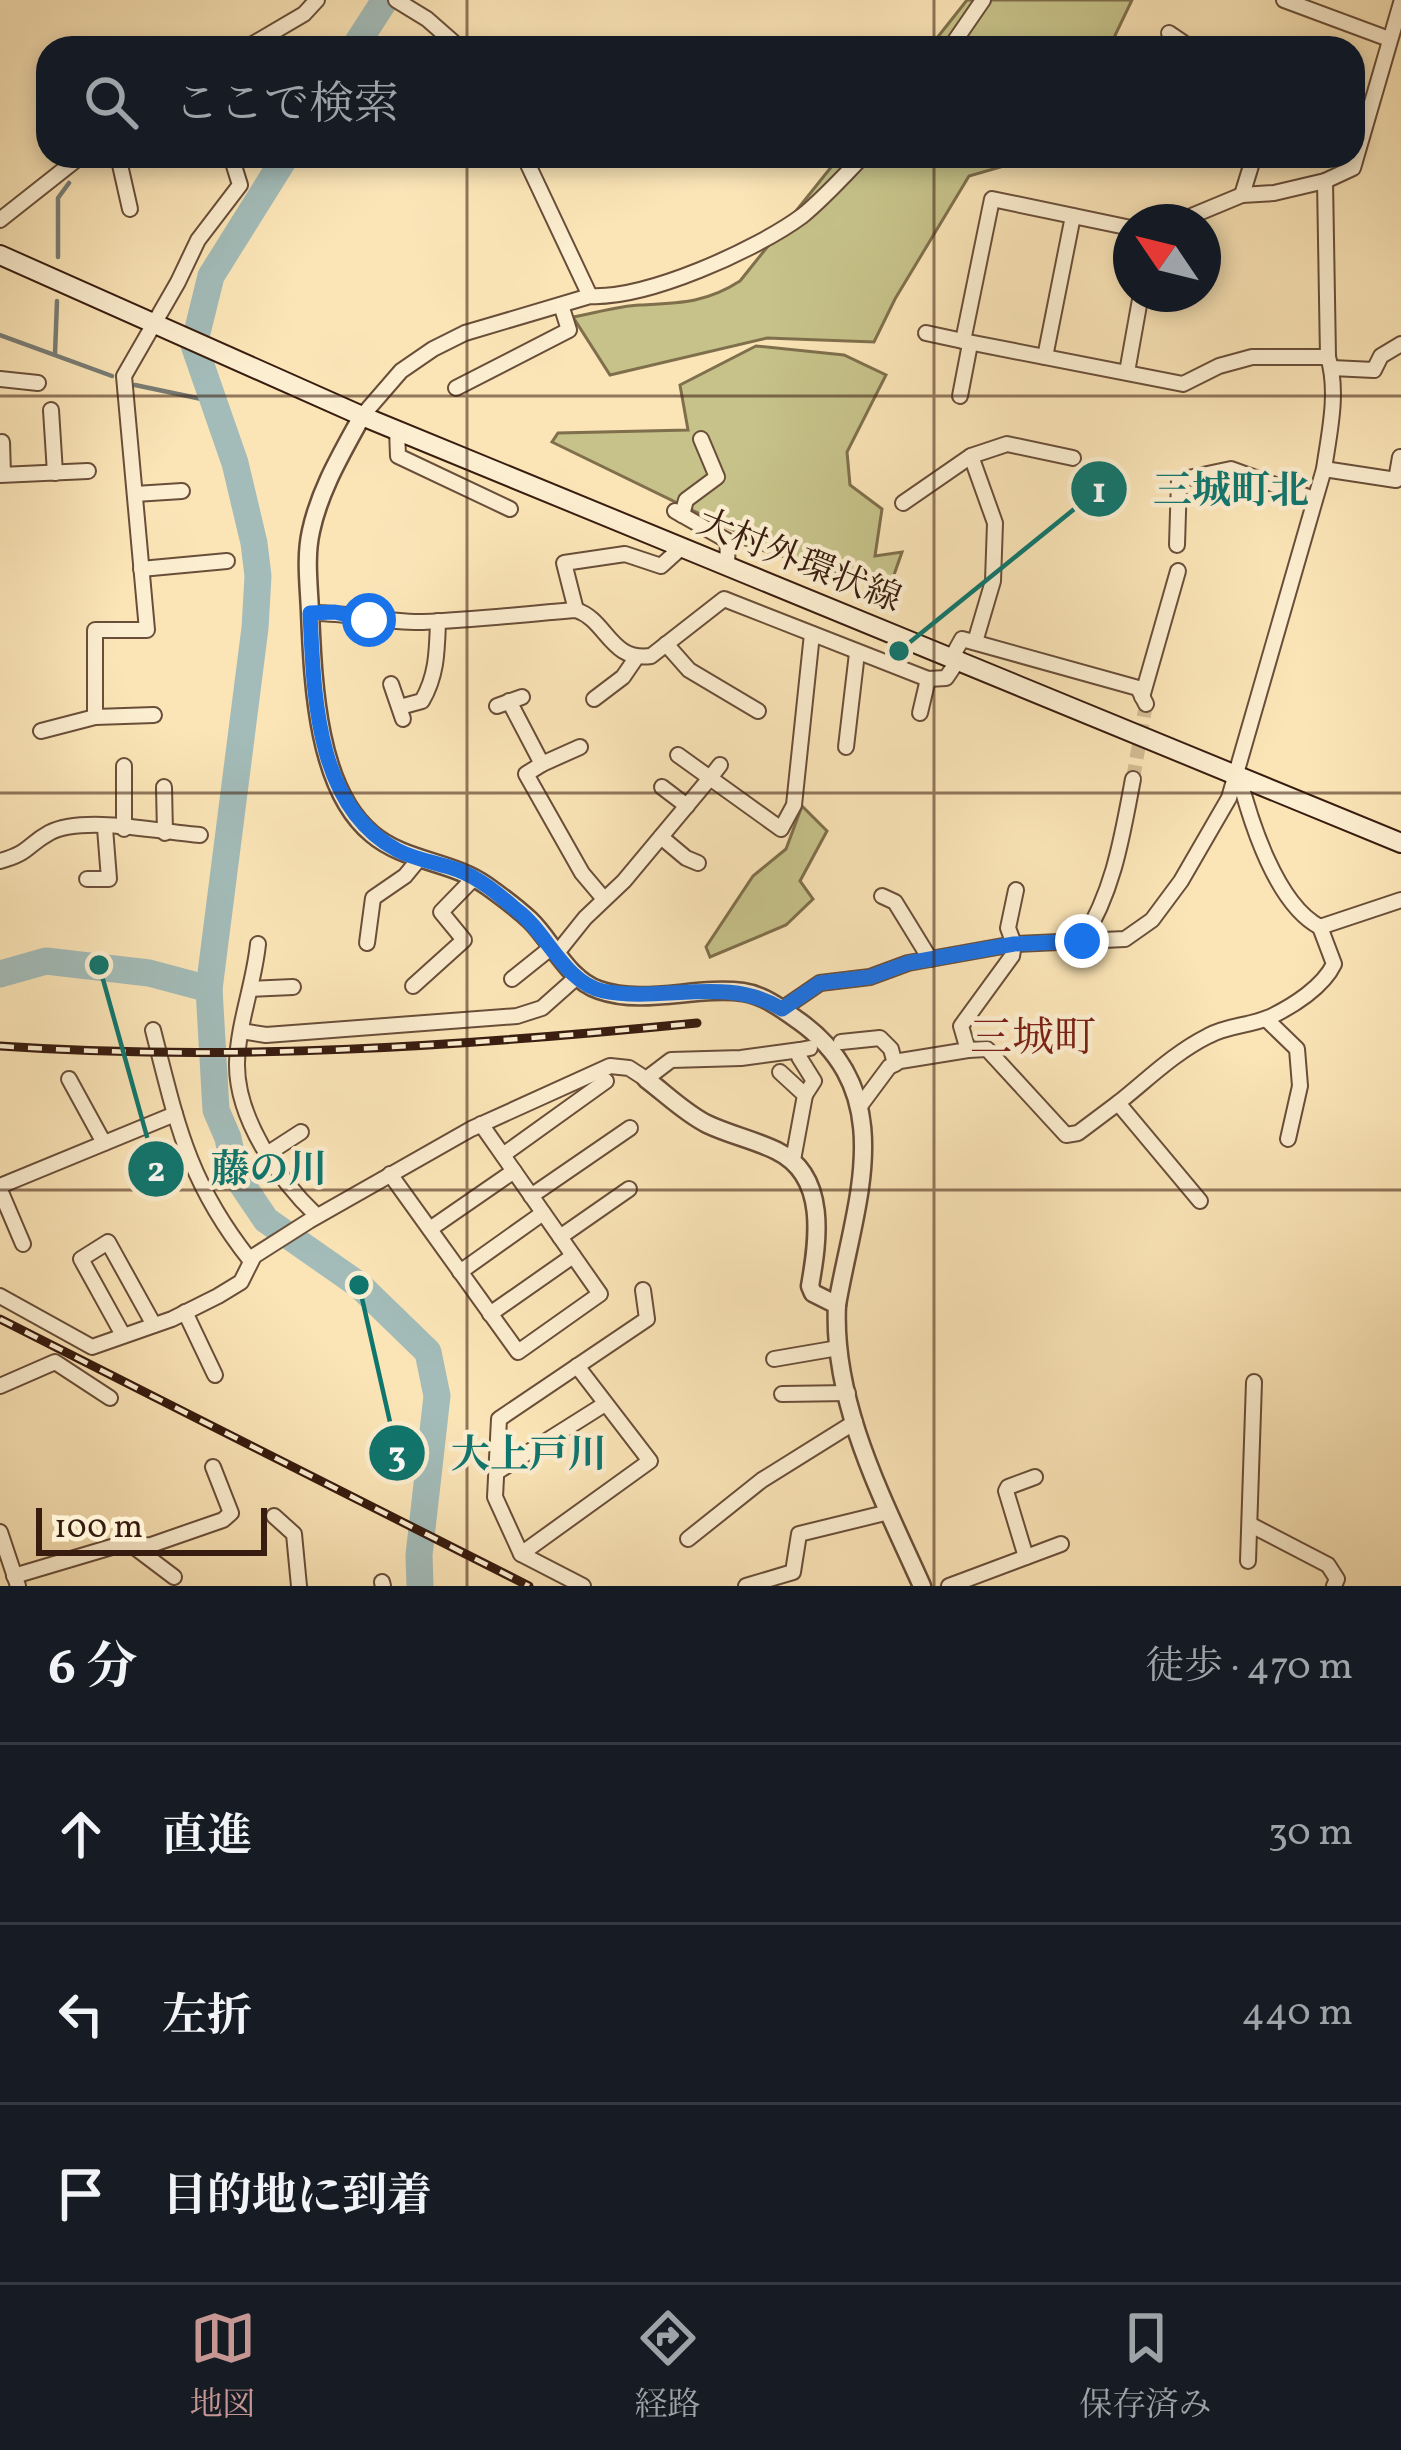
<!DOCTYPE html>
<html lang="ja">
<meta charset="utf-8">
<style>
body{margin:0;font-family:Vollkorn,"Noto Serif JP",serif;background:#20242c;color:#f1f3f6}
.compass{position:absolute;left:1113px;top:204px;width:108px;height:108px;border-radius:50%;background:#171b24;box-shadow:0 6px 18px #0003;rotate:305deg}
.scale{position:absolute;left:36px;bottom:30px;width:231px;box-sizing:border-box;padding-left:12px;border:6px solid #381c0f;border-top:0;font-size:33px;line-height:42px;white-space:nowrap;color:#381c0f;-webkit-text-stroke:9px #fceed0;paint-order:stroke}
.stop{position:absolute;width:36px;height:36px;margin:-27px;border:9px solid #1a73e8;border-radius:50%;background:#fff}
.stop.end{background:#1a73e8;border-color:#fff;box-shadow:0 3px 12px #0008}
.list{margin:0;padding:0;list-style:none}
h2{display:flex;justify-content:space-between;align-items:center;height:156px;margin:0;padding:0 48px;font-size:51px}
h2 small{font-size:39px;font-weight:400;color:#9ea1a6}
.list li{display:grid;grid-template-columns:78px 1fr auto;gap:36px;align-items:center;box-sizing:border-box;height:180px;padding:0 48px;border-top:3px solid #363941}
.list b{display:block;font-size:45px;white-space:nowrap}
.list em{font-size:39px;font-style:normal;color:#9ea1a6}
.icon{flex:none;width:66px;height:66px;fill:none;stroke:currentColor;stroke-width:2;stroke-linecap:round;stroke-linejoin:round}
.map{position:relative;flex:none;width:1401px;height:1586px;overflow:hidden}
.search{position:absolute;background:#171b24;box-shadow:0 6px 18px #0003;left:36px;right:36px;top:36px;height:132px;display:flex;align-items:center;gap:30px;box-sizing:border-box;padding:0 42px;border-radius:36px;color:#9ea1a6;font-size:45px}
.sheet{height:696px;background:#171b24}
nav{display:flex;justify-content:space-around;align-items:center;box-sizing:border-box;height:168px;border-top:3px solid #363941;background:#171b24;font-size:33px;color:#9ea1a6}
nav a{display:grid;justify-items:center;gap:6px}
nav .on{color:#c59692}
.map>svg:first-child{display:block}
.green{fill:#c6c289;stroke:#7f6f4c;stroke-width:3}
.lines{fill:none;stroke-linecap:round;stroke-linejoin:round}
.stream{stroke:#787c75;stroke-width:4.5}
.river{stroke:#a3bcb9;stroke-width:27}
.minor-tunnel{stroke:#d4bd95;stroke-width:14;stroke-dasharray:14 7;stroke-linecap:butt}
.minor-casing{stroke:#694e39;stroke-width:18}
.tertiary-casing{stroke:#694e39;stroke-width:21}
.secondary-casing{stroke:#381c0f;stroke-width:22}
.minor{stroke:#fceed0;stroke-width:14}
.tertiary{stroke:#fceed0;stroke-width:16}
.secondary{stroke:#fceed0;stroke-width:18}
.rail-casing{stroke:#381c0f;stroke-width:9}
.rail{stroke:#fceed0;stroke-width:4.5;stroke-dasharray:14;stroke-linecap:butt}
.route{stroke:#1a73e8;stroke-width:15}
.grid{fill:none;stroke:#381c0f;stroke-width:3;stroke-opacity:0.55}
.labels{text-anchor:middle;stroke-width:9;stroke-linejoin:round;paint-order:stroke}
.street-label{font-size:36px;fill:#381c0f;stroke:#fceed0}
.quarter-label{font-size:42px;fill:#7a1f14;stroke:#fceed0}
.leader{fill:none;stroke:#0f766e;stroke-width:4.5}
.callout-dot{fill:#0f766e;stroke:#fceed0;stroke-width:4.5}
.mark-label{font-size:36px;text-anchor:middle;font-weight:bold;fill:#fff}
.callout-label{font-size:39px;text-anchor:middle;font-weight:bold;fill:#0f766e;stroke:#fceed0;stroke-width:9;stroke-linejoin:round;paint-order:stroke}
</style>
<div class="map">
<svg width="1401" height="1586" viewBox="0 0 1401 1586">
<rect width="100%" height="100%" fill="#fbe5b7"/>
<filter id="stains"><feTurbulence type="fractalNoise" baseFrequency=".00167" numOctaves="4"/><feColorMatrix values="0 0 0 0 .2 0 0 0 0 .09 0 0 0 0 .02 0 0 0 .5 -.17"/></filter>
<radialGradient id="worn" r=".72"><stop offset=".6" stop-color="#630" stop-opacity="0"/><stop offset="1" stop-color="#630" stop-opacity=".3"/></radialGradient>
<g class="green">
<polygon points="967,0 1132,0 1109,48 929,48"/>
<path d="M840 156H1039L969 176 895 299 874 342 767 338 610 375 573 317C595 313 618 306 640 305 679 303 706 303 740 281Z"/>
<polygon points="756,346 844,355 886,375 847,452 850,485 882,509 875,556 902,552 889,589 875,573 829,571 745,545 739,533 552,442 558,433 688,430 680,385"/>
<polygon points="802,806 827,831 800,881 813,899 786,925 710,957 706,947 753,876 786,849"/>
</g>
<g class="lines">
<g class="stream">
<polyline points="58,257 58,198 69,183"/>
<polyline points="0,335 112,376"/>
<polyline points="55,354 57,301"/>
<polyline points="135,385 211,401"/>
</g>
<g class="river">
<polyline points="354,48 385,0"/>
<polyline points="286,156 211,276 194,345 235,463 254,543 258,576 255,628 209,989 216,1110 228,1138 235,1174 266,1220 359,1285 428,1352 437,1396 419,1555 420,1586"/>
<polyline points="0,974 46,961 149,973 209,989"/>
</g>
<polyline class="minor-tunnel" points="1133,779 1146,704"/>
<g class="minor-casing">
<g id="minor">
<polyline points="396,0 427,19 460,48"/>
<polyline points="1284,0 1389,39"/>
<polyline points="1169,33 1191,48"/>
<polyline points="246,48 304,14 317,0"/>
<polyline points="950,48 983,0"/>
<polyline points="118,156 130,209"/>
<polyline points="524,156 590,296"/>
<polyline points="1242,195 1254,156"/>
<polyline points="0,220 81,156"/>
<polyline points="1177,222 1242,195 1274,193 1325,181 1353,168 1401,3"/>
<polyline points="1131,228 992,199 963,341 1183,384 1219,366 1252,357 1328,357"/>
<polyline points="926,333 963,341"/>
<polyline points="1045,357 1073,216"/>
<polyline points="1332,368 1374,370 1381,356 1401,344"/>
<polyline points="1127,372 1141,294"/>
<polyline points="0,379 38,383"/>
<polyline points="456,388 569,330 561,305"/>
<polyline points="960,396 970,344"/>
<polyline points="51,410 55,473"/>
<path d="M362 416 401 371 433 349 465 333 590 296C647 299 756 250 802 216 824 198 843 177 863 156"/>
<polyline points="397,430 398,456 510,509"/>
<polyline points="2,442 3,474"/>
<polyline points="1324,469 1396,480 1400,457"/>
<polyline points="0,475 88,471"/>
<polyline points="135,494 182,491"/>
<polyline points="903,503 971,456"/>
<polyline points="675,511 728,541 727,565"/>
<polyline points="682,515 686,500 717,477 701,439"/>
<polyline points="1177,545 1179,480 1231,469 1314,499"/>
<polyline points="141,569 227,561"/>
<polyline points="576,610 564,563 625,554 661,566 682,547"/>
<path d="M310 613C348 612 385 623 423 622 474 620 525 614 576 610 607 620 610 662 651 656L724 599 928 679 946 678 959 659"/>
<polyline points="975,642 993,581 995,523 971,456 1007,444 1073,458"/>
<polyline points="666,644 689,670 758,711"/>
<polyline points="952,657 962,639 1138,688 1146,704"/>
<polyline points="391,684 403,719"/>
<polyline points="1142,697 1178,571"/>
<polyline points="594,699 623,677 636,658"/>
<polyline points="509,701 542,764 526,774 582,873 604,899"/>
<polyline points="497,706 522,697"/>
<path d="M400 707 422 701C437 675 437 651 438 621"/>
<polyline points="920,713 928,679"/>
<polyline points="95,717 154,715"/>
<polyline points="41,731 95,717 95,630 147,630 124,376 178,282 198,240 240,185 231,156"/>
<polyline points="846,747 857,653"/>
<polyline points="542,764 580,747"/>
<polyline points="720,765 710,778 781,829 794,805 812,634"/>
<polyline points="124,766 124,829"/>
<path d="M1238 773C1250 820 1276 904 1320 927L1401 900"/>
<polyline points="164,787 165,833"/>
<polyline points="662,787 687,806"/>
<polyline points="661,837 686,858 698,863"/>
<path d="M0 861C30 853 27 845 49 833 83 815 160 832 200 835"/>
<polyline points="87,879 109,879 105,828"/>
<polyline points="882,896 895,902 930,959"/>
<path d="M1082 941C1114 890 1122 837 1133 779"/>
<polyline points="367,943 373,898 405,876 419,859"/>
<path d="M258 944C254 984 238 1023 237 1063 236 1118 279 1180 317 1216"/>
<polyline points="557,953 585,918 624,881 710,778 678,755"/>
<polyline points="512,979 552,947"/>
<polyline points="413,986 464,940 441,912 474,878"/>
<polyline points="251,989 293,987"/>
<path d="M782 1009 820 983 870 977 908 963 1014 944 1125 939 1152 920 1181 881 1229 798 1324 469C1329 434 1339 392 1328 357L1325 181"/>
<polyline points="1266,1019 1297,1049 1300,1086 1288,1139"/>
<path d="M153 1030C177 1124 188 1182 250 1260"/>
<polyline points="241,1031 266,1035 517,1016 542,1008 578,976"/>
<polyline points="841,1042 880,1038 891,1049 895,1064"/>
<polyline points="968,1050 987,1049 1066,1135 1078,1133 1118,1103 1200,1201"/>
<polyline points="780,1072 805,1095 793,1160"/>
<polyline points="69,1079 104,1143"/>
<polyline points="805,1095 814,1081 799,1057 800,1050 810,1048"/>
<path d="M1118 1103C1147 1080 1174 1053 1208 1036 1228 1025 1250 1026 1270 1017 1293 1006 1323 987 1334 964L1320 927"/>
<polyline points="860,1106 889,1067 900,1061 968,1050 961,1026 1012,956 1014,944 1008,928 1016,890"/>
<polyline points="267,1154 301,1132"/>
<polyline points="503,1155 606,1081"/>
<polyline points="390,1174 518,1352 600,1294 481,1124"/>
<polyline points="0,1186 175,1114"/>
<polyline points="0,1190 23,1244"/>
<polyline points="531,1196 630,1128"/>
<polyline points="430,1229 514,1171"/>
<polyline points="560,1237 629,1189"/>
<polyline points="460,1272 543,1213"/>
<polyline points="0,1296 92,1347 172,1319 218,1296 241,1282 254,1256 309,1221 471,1129 610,1066 629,1068 646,1079 671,1060 741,1058 800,1050"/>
<polyline points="185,1312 215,1375"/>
<polyline points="490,1314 573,1256"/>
<polyline points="123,1335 81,1259 108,1242 154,1325"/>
<polyline points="774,1359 838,1348"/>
<polyline points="0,1386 55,1362 110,1398"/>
<polyline points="782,1394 848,1393"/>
<polyline points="497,1472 605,1404"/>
<polyline points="274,1516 294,1534 299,1586"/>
<polyline points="1251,1525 1328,1565 1337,1579 1334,1586"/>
<polyline points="0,1532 18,1586"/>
<polyline points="688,1539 762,1480 855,1422"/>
<polyline points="133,1546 151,1545 223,1520 231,1513 213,1467"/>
<polyline points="521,1554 650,1461 577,1366"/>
<polyline points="1026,1557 1006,1491 1008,1487 1035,1477"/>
<polyline points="1248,1561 1254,1382"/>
<polyline points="14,1576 115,1546 133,1546 174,1577"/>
<polyline points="382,1582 383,1586"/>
<polyline points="583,1586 521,1554 495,1497 499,1419 647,1319 643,1290"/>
<polyline points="746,1586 793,1572 799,1534 889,1512"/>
<polyline points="949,1586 1061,1544"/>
</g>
</g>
<g class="tertiary-casing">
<g id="tertiary">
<path d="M362 416C342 453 320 489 311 531 305 557 309 586 310 612 313 679 316 788 372 834 405 862 452 861 487 886 501 896 517 908 530 920 552 941 567 979 599 990 644 1006 696 986 743 992 764 995 782 1009 799 1021 902 1095 854 1204 837 1305"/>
<path d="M646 1079C666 1094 685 1113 707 1124 730 1135 755 1140 777 1151 828 1176 818 1241 810 1286L813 1293 837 1305C832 1403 883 1499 922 1586"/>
</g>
</g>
<g class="secondary-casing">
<polyline id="secondary" points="0,255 362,416 1401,843"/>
</g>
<use href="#minor" class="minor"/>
<use href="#tertiary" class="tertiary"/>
<use href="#secondary" class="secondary"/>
<g class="rail-casing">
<g id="rail">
<path d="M0 1046C233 1062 465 1046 697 1023"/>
<polyline points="0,1319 529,1586"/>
</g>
</g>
<use href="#rail" class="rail"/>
</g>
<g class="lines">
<path class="route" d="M369 620 335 612 310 613C314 694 315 806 397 850 416 860 438 863 458 870 481 879 499 895 518 911 547 933 565 983 603 991 664 1003 726 975 782 1009L820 983 870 977 908 963 1014 944 1082 941"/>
</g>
<path class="grid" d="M467 0V48M934 0V48M467 156V1586M934 156V1586M0 396H1401M0 793H1401M0 1190H1401"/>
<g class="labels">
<g class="street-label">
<text transform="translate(800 559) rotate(22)" y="13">大村外環状線</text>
</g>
<g class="quarter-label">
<text x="1033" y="1051">三城町</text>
</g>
</g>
<path class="leader" d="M899 651L1099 489M99 965L156 1169M359 1285L397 1453"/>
<g class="callout-dot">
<circle cx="899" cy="651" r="12"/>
<circle cx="99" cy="965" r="12"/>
<circle cx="359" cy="1285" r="12"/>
<circle cx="1099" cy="489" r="30"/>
<circle cx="156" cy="1169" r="30"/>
<circle cx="397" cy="1453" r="30"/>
</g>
<g class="mark-label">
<text x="1099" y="502">1</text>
<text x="156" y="1181">2</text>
<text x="397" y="1466">3</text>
</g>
<g class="callout-label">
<text x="1231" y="503">三城町北</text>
<text x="269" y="1182">藤の川</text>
<text x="529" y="1467">大上戸川</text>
</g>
<rect width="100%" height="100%" filter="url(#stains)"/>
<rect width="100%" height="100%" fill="url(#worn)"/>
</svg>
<svg class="compass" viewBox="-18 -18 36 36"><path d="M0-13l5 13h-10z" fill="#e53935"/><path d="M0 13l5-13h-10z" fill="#9ea1a6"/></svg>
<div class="scale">100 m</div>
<div class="stop" style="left:369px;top:620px"></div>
<div class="stop end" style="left:1082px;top:941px"></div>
<div class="search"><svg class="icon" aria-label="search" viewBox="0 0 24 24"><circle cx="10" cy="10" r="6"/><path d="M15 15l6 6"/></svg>ここで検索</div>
</div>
<section class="sheet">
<h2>6 分<small>徒歩 · 470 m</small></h2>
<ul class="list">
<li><svg class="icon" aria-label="ahead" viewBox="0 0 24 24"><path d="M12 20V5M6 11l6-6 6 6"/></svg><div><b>直進</b></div><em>30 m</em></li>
<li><svg class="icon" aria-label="left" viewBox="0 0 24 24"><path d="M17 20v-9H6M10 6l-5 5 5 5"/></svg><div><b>左折</b></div><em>440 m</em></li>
<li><svg class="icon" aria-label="arrive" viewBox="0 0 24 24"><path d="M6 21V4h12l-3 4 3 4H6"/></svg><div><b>目的地に到着</b></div></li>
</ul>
</section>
<nav>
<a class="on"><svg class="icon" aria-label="map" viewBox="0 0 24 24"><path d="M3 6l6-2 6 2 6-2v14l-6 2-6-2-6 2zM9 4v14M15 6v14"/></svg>地図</a>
<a><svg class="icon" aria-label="directions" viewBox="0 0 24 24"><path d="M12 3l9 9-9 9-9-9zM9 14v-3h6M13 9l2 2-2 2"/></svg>経路</a>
<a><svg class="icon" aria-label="saved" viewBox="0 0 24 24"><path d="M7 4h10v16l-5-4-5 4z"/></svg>保存済み</a>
</nav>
